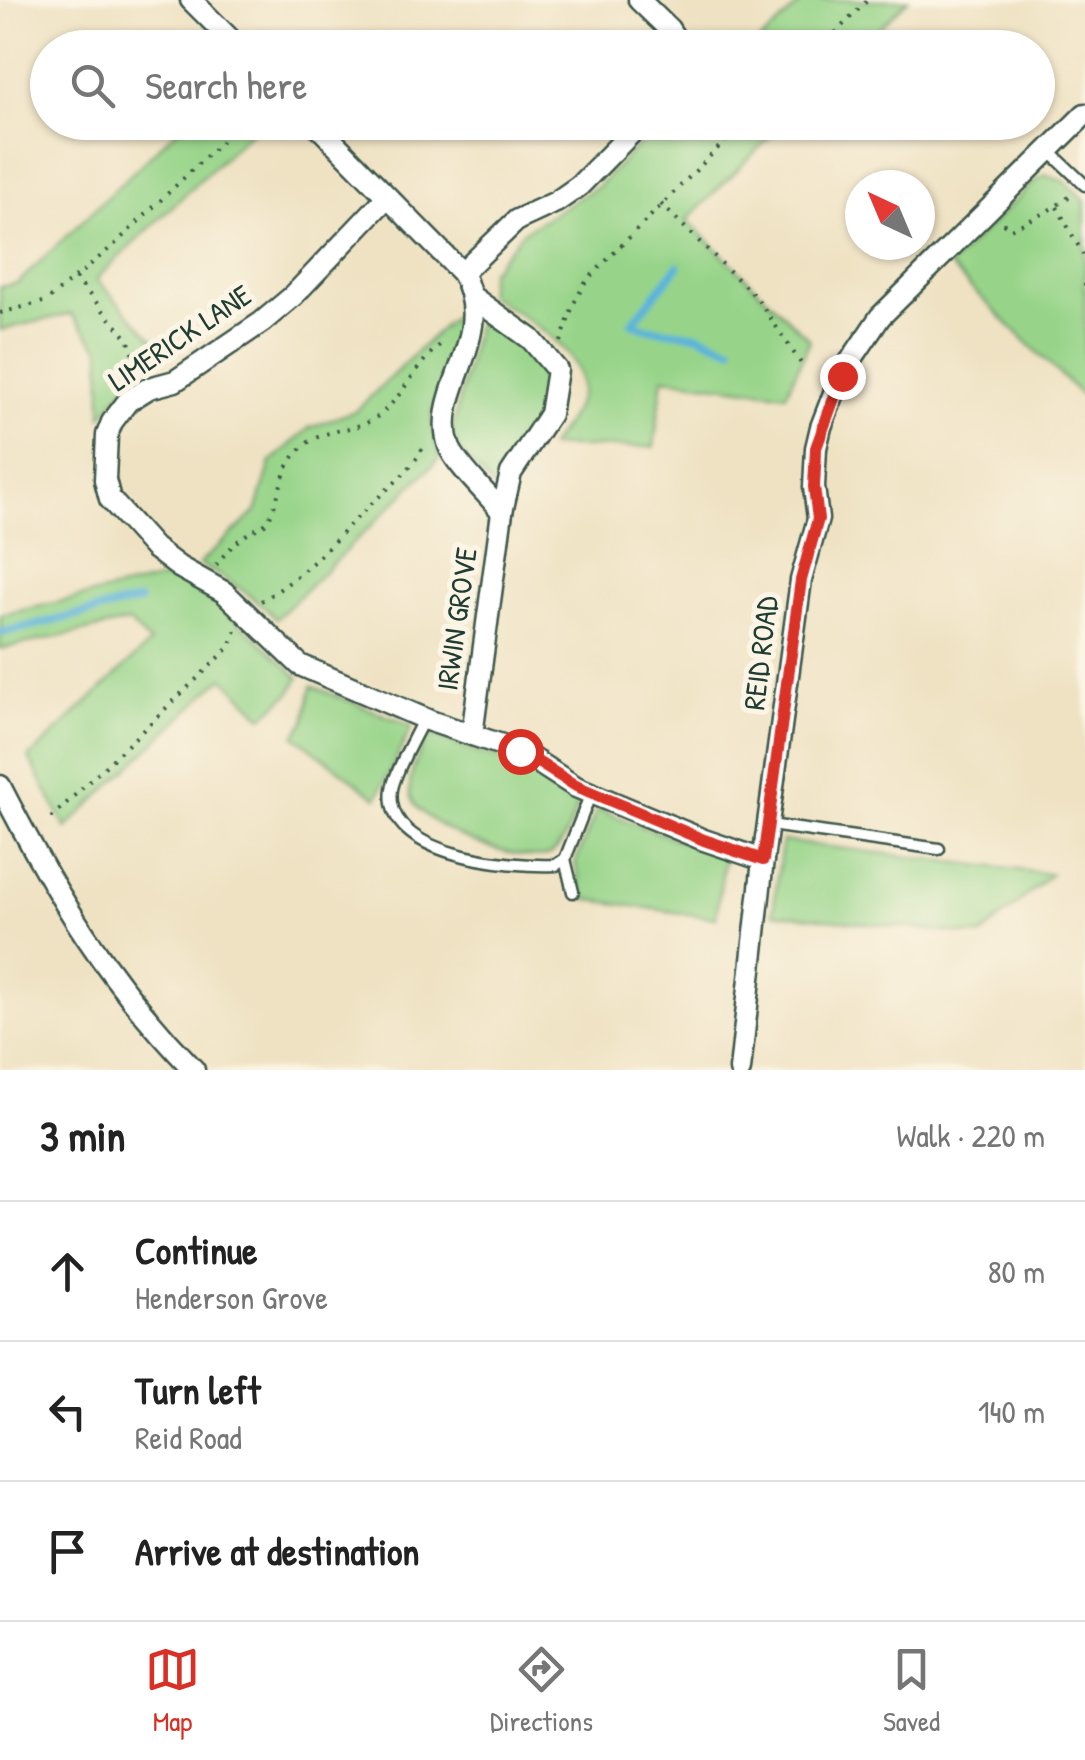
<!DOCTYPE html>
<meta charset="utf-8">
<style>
body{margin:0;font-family:"Patrick Hand",sans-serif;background:#f6f6f6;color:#222}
.compass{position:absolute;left:845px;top:170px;width:90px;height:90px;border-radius:50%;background:#fff;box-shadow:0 2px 8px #0004;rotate:316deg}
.stop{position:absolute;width:30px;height:30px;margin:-22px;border:8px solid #d93025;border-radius:50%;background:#fff}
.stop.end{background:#d93025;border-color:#fff;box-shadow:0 2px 10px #0008}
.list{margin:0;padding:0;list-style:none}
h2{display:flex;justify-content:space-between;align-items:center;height:130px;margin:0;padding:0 40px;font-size:42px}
h2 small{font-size:32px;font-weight:400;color:#767676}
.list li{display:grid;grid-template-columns:65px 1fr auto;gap:30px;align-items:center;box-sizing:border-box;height:140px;padding:0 40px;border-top:2px solid #e0e0e0}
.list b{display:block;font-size:38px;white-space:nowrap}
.list p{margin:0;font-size:32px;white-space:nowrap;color:#767676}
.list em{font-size:32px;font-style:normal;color:#767676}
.icon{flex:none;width:55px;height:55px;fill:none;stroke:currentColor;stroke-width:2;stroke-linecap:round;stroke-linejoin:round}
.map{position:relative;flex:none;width:1085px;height:1070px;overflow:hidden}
.search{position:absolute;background:#fff;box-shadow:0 2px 8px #0004;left:30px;right:30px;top:30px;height:110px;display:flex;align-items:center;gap:25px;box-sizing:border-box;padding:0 35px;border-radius:55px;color:#767676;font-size:38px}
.sheet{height:550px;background:#fff}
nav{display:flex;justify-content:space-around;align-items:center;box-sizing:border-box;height:140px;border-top:2px solid #e0e0e0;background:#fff;font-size:28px;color:#767676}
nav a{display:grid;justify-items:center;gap:5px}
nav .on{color:#d93025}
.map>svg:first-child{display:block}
.green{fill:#97d489;stroke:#5b885e;stroke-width:2.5}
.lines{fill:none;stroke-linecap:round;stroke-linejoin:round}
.stream{stroke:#5cb4d9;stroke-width:8}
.service-casing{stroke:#3e5649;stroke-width:15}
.minor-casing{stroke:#3e5649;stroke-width:25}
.path{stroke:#3e5649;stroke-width:4;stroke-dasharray:2.5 8;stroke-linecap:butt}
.service{stroke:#fff;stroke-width:10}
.minor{stroke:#fff;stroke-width:20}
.route{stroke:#d93025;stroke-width:12}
.labels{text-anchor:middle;stroke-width:10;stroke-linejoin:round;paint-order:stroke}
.street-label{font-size:30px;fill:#1f3d34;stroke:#fcf5e5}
</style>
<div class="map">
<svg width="1085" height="1070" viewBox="0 0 1085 1070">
<rect width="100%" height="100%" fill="#fcf5e5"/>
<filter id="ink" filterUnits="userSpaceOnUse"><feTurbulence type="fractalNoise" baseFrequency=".01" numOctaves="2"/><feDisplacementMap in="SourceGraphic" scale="20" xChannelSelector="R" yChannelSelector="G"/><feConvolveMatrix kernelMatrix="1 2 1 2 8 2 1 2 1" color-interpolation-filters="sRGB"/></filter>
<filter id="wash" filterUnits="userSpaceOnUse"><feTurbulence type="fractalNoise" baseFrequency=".0048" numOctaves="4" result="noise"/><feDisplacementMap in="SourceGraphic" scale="40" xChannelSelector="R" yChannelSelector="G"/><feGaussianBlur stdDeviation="2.25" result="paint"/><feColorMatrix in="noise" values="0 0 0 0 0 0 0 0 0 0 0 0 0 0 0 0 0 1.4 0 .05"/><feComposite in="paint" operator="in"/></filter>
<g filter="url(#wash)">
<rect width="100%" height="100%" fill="#efe2c3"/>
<g class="green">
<polygon points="804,0 908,0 860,47 754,47"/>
<polygon points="184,123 260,123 96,279 158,344 158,349 133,358 140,378 124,388 102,416 101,350 71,314 0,330 0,287 18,283"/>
<path d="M660 123H784L687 220 810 340 786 394 663 378 654 447H549C561 430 582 406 581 384 579 345 516 313 487 294L490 271 523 232 598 186Z"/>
<polygon points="1045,175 1066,182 1085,201 1085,399 949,266 1035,181"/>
<polygon points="480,310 538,353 550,374 544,404 500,495 457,448 452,430"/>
<path d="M459 311C469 349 434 380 432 418 432 431 437 446 440 458L276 619C254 595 227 580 199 564L256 512 271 462 309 428 357 410Z"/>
<path d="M172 577C222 602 259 640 299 678L291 692 263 717 223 677 66 828 29 758 150 643 129 622 0 649V615Z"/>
<polygon points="312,686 412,726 377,798 295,736 305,721"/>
<path d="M428 733 479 753 522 762 557 790 580 800C573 816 566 846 550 854 525 867 413 827 410 792 408 773 422 750 428 733Z"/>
<polygon points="597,809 720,856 724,860 716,918 584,899 575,863"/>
<polygon points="782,841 1051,874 981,936 773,913"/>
</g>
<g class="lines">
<g class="stream">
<polyline points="678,266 632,323 646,328 699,335 731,348"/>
<polyline points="0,633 139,601"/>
</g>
</g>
</g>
<g filter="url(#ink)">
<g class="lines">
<g class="service-casing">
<g id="service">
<polyline points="1048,150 1085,185"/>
<path d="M424 718C415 737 396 769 392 789 382 857 512 867 556 865L565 859 591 793"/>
<polyline points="770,825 939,849"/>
<polyline points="565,859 573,892"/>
</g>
</g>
<g class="minor-casing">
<g id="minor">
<polyline points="191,0 239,48"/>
<polyline points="639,0 669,29 681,48"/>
<path d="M314 122 462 273C498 339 430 389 449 446 455 464 489 495 502 512"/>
<polyline points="387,197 293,296 262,322 175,381 149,388 128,401 112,422 107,435 105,480 110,499 154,548 179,567 224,592 300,665 430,721 520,751 576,787 704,840 763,860"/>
<polyline points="462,273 517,220 556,202 579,186 642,122"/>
<polyline points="471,296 531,339 557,370 550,414 511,473 502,512 472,735"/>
<path d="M0 786C57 897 106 979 194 1070"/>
<polyline points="740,1070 763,860 801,580 818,519 814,487 816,448 821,427 841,375 880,317 1085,114"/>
</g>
</g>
<g class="path">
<polyline points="820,48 868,0"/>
<polyline points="661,204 757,298 804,368"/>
<polyline points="1057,207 1085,258"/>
<path d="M1003 223 1010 229C1024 224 1061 205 1071 195"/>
<polyline points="75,278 128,339 134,356"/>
<polyline points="1085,284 1085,289"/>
<polyline points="0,313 47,301 114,245 242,122"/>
<polyline points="561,342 573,305 586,281 744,122"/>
<path d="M216 565C226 552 236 541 249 533 256 528 264 527 268 520 283 493 278 467 306 444 329 426 362 433 383 412 407 391 418 360 444 342"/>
<path d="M261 601C306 575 331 543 368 507 389 486 412 472 425 443"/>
<polyline points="51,818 230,647 236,630"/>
</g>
<use href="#service" class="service"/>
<use href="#minor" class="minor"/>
</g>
</g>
<g class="lines" filter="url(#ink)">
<polyline class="route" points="520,751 576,786 704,840 763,860 801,580 818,519 814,487 816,448 842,376"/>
</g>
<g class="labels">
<g class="street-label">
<text transform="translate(180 338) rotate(-34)" y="10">LIMERICK LANE</text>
<text transform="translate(457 619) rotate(-82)" y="10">IRWIN GROVE</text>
<text transform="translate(761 653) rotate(-83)" y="10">REID ROAD</text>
</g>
</g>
</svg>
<svg class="compass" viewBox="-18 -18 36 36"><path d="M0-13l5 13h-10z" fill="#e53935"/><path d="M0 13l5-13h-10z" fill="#767676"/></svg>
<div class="stop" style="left:520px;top:751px"></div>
<div class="stop end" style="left:842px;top:376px"></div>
<div class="search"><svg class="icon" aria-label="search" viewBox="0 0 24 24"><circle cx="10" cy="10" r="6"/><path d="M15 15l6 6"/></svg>Search here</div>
</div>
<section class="sheet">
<h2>3 min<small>Walk · 220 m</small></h2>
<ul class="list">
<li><svg class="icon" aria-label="ahead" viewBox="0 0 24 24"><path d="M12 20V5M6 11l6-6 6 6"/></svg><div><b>Continue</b><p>Henderson Grove</p></div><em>80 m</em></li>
<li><svg class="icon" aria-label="left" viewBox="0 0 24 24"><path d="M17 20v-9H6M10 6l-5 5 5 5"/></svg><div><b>Turn left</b><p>Reid Road</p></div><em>140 m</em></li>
<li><svg class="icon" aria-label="arrive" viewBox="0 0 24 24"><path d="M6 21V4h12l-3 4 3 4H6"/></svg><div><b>Arrive at destination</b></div></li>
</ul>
</section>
<nav>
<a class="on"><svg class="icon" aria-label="map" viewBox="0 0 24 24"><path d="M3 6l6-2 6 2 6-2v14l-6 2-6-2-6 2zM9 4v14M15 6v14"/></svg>Map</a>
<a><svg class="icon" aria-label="directions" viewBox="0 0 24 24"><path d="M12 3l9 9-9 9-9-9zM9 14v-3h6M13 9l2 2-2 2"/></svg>Directions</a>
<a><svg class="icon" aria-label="saved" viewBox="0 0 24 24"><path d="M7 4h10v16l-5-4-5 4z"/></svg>Saved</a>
</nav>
